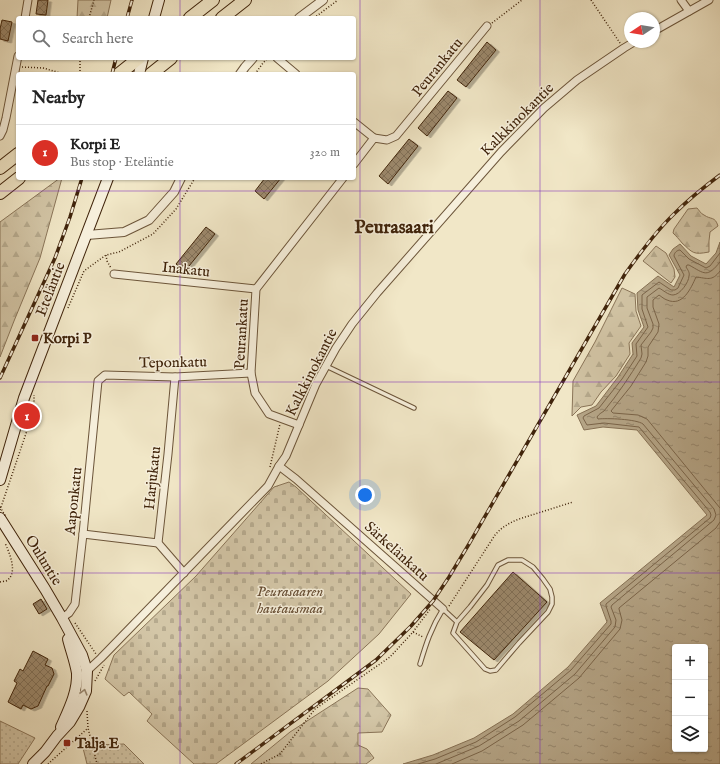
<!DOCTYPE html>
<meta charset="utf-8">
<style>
body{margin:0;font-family:"IM FELL English",serif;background:#f6f6f6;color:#222}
.controls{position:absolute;right:12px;bottom:12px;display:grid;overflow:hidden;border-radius:4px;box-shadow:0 1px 3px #0004}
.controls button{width:36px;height:36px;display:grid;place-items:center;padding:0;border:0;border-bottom:1px solid #e0e0e0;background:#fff;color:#222;font:20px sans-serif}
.compass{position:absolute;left:624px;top:12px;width:36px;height:36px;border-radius:50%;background:#fff;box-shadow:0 1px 3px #0004;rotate:258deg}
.you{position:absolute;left:365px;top:495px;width:14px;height:14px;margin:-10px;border:3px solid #fff;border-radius:50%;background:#1a73e8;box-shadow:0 0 0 6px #1a73e833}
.badge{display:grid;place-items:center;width:26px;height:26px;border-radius:50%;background:#d93025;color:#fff;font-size:13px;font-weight:700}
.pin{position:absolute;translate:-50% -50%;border:2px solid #fff;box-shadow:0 1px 4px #0006}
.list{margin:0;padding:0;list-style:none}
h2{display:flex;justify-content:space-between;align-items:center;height:52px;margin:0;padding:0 16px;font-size:17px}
h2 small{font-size:13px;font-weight:400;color:#767676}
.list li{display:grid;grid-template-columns:26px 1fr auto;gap:12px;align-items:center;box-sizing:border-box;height:56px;padding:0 16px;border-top:1px solid #e0e0e0}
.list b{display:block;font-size:15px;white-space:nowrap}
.list p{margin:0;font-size:13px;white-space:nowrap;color:#767676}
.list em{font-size:13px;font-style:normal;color:#767676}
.icon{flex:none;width:22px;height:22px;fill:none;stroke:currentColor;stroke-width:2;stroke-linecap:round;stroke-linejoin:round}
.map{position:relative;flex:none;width:720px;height:764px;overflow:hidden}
.search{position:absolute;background:#fff;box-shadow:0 1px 3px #0004;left:16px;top:16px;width:340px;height:44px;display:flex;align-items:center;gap:10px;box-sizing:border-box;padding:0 14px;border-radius:4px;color:#767676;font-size:15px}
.panel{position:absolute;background:#fff;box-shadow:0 1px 3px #0004;left:16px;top:72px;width:340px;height:108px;border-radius:4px}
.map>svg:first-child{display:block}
.grass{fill:url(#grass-dots);stroke:#8a7559}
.forest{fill:url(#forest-firs);stroke:#8a7559}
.cemetery{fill:url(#cemetery-stones);stroke:#8a7559}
.water{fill:url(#water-ripples);stroke:#867155;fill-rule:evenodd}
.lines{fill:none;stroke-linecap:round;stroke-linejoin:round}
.shore{stroke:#7a6449;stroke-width:1}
.building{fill:url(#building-cross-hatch);stroke:#40240b;filter:url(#shadow)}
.service-casing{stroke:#6c553a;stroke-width:5.5}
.minor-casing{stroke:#6c553a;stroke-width:9}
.tertiary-casing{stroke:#6c553a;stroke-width:10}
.secondary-casing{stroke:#40240b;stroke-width:12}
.motorway-casing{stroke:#40240b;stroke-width:14}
.path{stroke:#40240b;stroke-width:1.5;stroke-dasharray:1 2;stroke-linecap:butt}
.service{stroke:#f6efdb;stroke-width:3.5}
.minor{stroke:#f6efdb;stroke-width:7}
.tertiary{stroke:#f6efdb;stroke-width:8}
.secondary{stroke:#f6efdb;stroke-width:10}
.motorway{stroke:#f1e7c7;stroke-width:12}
.rail-casing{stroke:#40240b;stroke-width:3.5}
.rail{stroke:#f6efdb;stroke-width:2;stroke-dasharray:6;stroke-linecap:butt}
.path-bridge{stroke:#40240b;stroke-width:1.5;stroke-dasharray:1 2;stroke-linecap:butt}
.oneway{stroke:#9b8a73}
.grid{fill:none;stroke:#7b2cbf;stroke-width:1;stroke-opacity:0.55}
.poi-dot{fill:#8f2418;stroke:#f6efdb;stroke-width:1.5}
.labels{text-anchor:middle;stroke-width:3;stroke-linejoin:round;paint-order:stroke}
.street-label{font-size:15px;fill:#40240b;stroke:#f6efdb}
.poi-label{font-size:15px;font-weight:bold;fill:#40240b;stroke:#f6efdb;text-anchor:start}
.park-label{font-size:15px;font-style:italic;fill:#654c32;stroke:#f6efdb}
.district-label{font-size:19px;font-weight:bold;fill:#40240b;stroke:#f6efdb}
</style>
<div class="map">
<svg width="720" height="764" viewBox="0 0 720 764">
<defs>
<pattern id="grass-dots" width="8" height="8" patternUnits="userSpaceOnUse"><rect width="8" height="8" fill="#d3c6a7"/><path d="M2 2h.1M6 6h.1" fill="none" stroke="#b6aa8e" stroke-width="1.8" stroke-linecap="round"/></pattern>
<pattern id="forest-firs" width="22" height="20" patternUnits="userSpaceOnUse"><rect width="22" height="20" fill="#d3c6a7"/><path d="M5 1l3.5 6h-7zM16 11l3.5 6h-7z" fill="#b6aa8e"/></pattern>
<pattern id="cemetery-stones" width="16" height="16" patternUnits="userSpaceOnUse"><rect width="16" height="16" fill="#d3c6a7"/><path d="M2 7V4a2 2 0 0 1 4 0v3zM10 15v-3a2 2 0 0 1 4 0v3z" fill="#b6aa8e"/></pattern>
<pattern id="water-ripples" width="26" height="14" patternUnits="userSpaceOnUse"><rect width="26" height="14" fill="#b5a587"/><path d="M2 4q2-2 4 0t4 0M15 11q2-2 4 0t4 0" fill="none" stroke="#95866d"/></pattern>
<pattern id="building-cross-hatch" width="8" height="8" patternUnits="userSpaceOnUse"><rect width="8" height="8" fill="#9c896d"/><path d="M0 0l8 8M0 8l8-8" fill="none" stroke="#817058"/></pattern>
<filter id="shadow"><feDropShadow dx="3.5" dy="2" stdDeviation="0" flood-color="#0004"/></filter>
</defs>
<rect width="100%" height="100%" fill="#f1e7c7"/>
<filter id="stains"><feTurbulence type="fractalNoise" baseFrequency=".005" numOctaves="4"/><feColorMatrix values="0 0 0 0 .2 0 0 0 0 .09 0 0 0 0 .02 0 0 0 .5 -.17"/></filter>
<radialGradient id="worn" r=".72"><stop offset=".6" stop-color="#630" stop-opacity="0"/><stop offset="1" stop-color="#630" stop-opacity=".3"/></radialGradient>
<g class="grass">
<polygon points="0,721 35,738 18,764 0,764"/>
<polygon points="124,744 144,764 87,764 83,748 97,745"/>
</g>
<g class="forest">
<polygon points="78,0 111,0 107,18 77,18"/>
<polygon points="60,178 62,178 40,258 14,321 0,357 0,222"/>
<path d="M697 208C699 210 701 214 704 215 711 220 715 216 718 226L710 232 709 241V252C693 255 693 253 682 243 679 239 676 236 673 233L674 229 688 209Z"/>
<polygon points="656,246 666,253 674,269 675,277 671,283 643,261"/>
<polygon points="622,288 635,294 636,311 641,326 629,343 630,354 616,376 601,392 592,405 581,407 572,416 573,381 595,342"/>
<polygon points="358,688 368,689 391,715 382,732 358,733 358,745 367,749 374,758 366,764 251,764 290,732"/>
</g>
<polygon class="cemetery" points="289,482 296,487 411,594 379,634 328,681 216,764 194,764 147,721 152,714 129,692 124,696 105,679 114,655 196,576 274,487"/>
<path class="water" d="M720 242V764H403L433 755 474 738 513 714 568 667 607 622 600 603 707 515 637 430 603 427 584 430 577 415 596 406 618 377 633 354 632 343 644 327 638 310 637 293 658 276 674 287 680 275 669 255 673 249 680 244 691 256 706 264 716 253ZM675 647H705V749H675Z"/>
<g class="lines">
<g class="shore">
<path d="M720 271C712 282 707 278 696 277 691 288 683 307 667 300 664 299 662 297 659 295L653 300V307L659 324 658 332 648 347V356L646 362 631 386 611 411 613 413 638 415 647 419 720 508"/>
<path d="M418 764 435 759 476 742 515 717 571 670 611 624V621L606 606V604L710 518 711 515 710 512 639 427 604 423 587 425 583 418 584 416 599 408 622 379 637 356 636 344 648 327 642 309V295L659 282 671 290H675L678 288 684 275 674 256C674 253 677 250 680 250L689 259 706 268 710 266 720 253"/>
<path d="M436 764 479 746 519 721 575 674 615 627 616 620 611 607 612 605 714 520 716 515 714 509 643 424C636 419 607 418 598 419L597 417C599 414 601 413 604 411 618 394 630 376 641 358L642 354 641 345 651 332 653 328V324L647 308V297L659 288C663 290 668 295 673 295 680 295 689 282 689 276 690 273 688 270 686 267L687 265H689C705 274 707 278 720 262"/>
<polyline points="452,764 482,751 523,725 579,678 620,629 622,620 619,609 619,608 716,528 720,522"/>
</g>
</g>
<g class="building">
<polygon points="38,0 48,0 46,15 36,14"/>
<polygon points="2,20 12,22 8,41 0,39 0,29"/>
<polygon points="487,42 496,50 466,87 457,80"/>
<polygon points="448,91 457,98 427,136 418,128"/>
<polygon points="409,139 418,146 388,184 379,176"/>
<polygon points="265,178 281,178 264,199 255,191"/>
<polygon points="206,227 215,234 185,271 176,264"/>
<polygon points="513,572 547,602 494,660 460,632"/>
<polygon points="41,599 47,609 39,614 33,604"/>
<polygon points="33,651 48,659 45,665 52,668 54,674 48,686 47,686 38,706 31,709 23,705 21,709 8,702 17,683 14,681 20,669 23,671"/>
</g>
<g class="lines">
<g class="service-casing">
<g id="service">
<polyline points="326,366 414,408"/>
<path d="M420 664C426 644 431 628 443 609L457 622 453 633 485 669 490 671 496 670 519 643 548 612 552 604V597L550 589 543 579 533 567 522 560H508L498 565 487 585 470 607 457 622"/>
</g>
</g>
<g class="minor-casing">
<g id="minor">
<polyline points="681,0 689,11"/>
<polyline points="25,18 28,0"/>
<polyline points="654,31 709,0"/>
<polyline points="277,58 296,74"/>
<polyline points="354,122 374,138"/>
<polyline points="0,136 3,130 6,118 18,56"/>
<polyline points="354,164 374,138 387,140 396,136 487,26"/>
<polyline points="114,274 256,289"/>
<polyline points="175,377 168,454 158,543 184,573"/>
<polyline points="299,425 269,414 255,393 251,373 256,289 343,178"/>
<polyline points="279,466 296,479 443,609"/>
<polyline points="83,534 158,543"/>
<polyline points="62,618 69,613 75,604 83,534 98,381 105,375 175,377 251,373"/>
<polyline points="85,672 87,671 101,658 268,486 279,466 286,456 316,384 336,348 352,324 377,293 501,152 544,108 577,80 624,48 634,42"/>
</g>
</g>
<g class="tertiary-casing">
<g id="tertiary">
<polyline points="299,18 323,0"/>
<polyline points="240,74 245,67 253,58"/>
<polyline points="87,235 124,232 149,220 174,192 181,178"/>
</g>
</g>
<g class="secondary-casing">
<g id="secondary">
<polyline points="154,18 159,0"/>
<polyline points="139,74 143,58"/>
<polyline points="0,480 24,398 108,178"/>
<polyline points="0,518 45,589 62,618 82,655 87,671 86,691 79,707 70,722 57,736 45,752 33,764"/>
<path d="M61 727C68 711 78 692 77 673 75 661 71 651 68 639"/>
</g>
</g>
<g class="motorway-casing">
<g id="motorway">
<polyline points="190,18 213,0"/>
<polyline points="222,18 245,0"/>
<polyline points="119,74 139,58"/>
<polyline points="151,74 171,58"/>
<polyline points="0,168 18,154"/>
<polyline points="0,193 19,178"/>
</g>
</g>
<g class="path">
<polyline points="591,0 620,43"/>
<polyline points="89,18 94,0"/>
<polyline points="314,18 338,0"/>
<polyline points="492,23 522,0"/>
<polyline points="80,58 80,74"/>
<polyline points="22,67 43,68 64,74"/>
<polyline points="255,74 263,63 268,58"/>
<polyline points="106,255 107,261 111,268"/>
<polyline points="68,308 84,271 106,255 119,252 153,234 176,209 195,178"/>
<polyline points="270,467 280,424"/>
<polyline points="0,510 34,410 34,395"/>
<path d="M0 582C0 582 6 581 6 581 19 574 9 552 5 543"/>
<path d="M449 606 495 535C502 527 509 523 519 519L573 502"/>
<polyline points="75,623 96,654"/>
<polyline points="413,632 431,608"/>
<polyline points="95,681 104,665"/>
<polyline points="87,711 88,728 97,764"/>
<polyline points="48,764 88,728"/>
<polyline points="261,764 280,754 315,709 390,657 413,632 423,637"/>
</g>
<use href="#service" class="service"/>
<use href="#minor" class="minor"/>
<use href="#tertiary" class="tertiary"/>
<use href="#secondary" class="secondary"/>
<use href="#motorway" class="motorway"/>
<g class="rail-casing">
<g id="rail">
<polyline points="127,18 132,0"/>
<polyline points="112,74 116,58"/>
<polyline points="0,378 55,258 70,217 82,178"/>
<path d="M236 764 376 660 411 626 433 601 449 577 469 544 625 274C640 253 656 231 675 213 689 199 704 187 720 175"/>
</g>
</g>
<use href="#rail" class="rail"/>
<polyline class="path-bridge" points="0,507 6,517"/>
</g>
<defs><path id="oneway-chevron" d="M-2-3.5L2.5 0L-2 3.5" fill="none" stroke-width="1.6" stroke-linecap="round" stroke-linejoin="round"/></defs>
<use class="oneway" href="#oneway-chevron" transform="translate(84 692) rotate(-75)"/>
<path class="grid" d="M180 0V18M360 0V764M540 0V764M180 58V74M180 178V764M0 191H720M0 382H720M0 573H720"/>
<g class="poi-dot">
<rect x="31" y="334" width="8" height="8" rx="2"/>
<rect x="63" y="739" width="8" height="8" rx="2"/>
</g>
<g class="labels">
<g class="street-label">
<text transform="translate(437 67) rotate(-51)" y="5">Peurankatu</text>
<text transform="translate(517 119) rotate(-45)" y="5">Kalkkinokantie</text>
<text transform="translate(186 269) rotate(6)" y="5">Inakatu</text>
<text transform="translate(50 289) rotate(-69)" y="5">Eteläntie</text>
<text transform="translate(241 334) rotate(-87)" y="5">Peurankatu</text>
<text transform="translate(173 362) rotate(-1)" y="5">Teponkatu</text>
<text transform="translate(311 372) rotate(-63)" y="5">Kalkkinokantie</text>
<text transform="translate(152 478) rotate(-84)" y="5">Harjukatu</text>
<text transform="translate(73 501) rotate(-84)" y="5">Aaponkatu</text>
<text transform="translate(397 551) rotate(42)" y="5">Särkelänkatu</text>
<text transform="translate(44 560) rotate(58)" y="5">Ouluntie</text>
</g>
<g class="poi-label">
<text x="43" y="343">Korpi P</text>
<text x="75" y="748">Talja E</text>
</g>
<g class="park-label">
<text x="290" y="596">Peurasaaren<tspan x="290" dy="17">hautausmaa</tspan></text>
</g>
<g class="district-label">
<text x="394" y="233">Peurasaari</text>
</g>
</g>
<rect width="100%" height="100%" filter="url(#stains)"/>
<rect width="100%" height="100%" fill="url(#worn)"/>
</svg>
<div class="controls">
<button>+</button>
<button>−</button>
<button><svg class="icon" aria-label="layers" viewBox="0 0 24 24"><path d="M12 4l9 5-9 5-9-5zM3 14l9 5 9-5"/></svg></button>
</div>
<svg class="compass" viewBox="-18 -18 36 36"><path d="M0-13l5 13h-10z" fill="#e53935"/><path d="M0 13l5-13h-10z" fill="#767676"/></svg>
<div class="you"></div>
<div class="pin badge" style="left:27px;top:416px">1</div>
<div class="search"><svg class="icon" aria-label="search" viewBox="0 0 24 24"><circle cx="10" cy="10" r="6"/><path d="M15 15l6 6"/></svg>Search here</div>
<section class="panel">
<h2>Nearby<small></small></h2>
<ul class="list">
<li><span class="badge">1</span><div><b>Korpi E</b><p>Bus stop · Eteläntie</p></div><em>320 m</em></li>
</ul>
</section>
</div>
